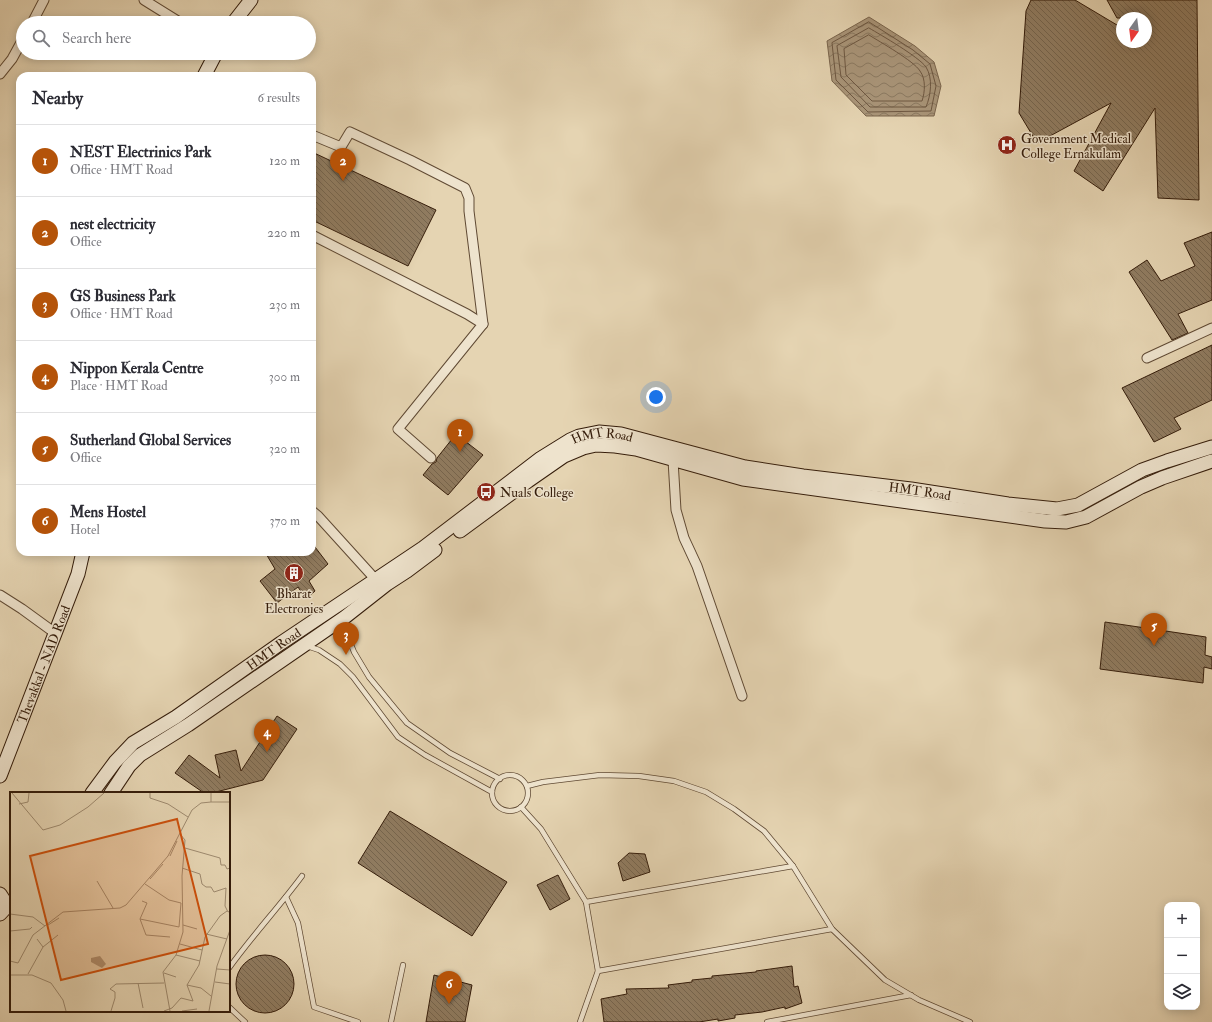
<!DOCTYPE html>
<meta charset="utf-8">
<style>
body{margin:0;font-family:"IM FELL Double Pica",serif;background:#f2f2f3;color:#2b2b33}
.controls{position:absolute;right:12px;bottom:12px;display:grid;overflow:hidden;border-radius:8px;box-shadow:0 2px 10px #0003}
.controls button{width:36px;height:36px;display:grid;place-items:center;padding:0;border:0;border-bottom:1px solid #e1e1e2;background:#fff;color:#2b2b33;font:20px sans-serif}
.compass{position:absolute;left:1116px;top:12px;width:36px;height:36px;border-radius:50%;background:#fff;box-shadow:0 2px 10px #0003;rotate:194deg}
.you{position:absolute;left:656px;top:397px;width:14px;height:14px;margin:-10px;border:3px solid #fff;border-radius:50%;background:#1a73e8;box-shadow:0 0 0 6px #1a73e833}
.badge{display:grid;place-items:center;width:26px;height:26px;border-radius:50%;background:#b45309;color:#fff;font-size:13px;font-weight:700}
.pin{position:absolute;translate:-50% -33px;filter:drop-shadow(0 1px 2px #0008)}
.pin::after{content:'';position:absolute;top:21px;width:14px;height:12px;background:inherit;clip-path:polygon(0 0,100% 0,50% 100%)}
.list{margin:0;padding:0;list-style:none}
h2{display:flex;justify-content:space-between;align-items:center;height:52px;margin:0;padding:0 16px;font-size:17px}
h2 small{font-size:13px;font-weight:400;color:#7c7c81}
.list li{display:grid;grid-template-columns:26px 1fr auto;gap:12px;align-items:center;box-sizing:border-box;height:72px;padding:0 16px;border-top:1px solid #e1e1e2}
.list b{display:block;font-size:15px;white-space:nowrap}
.list p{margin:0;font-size:13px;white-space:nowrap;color:#7c7c81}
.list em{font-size:13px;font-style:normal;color:#7c7c81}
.icon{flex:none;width:22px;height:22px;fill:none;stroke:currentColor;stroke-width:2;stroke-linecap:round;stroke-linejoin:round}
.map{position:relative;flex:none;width:1212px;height:1022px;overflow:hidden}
.search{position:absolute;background:#fff;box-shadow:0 2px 10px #0003;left:16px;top:16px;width:300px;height:44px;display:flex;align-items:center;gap:10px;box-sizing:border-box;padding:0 14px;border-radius:22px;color:#7c7c81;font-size:15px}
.panel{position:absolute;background:#fff;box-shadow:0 2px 10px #0003;left:16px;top:72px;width:300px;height:484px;border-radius:12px}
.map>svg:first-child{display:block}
.water{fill:url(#water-waves);stroke:#7a654d}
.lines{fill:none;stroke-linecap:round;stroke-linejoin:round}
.shore{stroke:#6e5842;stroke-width:1}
.building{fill:url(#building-back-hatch);stroke:#341c0a}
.service-casing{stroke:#604a34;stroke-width:6}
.minor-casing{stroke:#604a34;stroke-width:11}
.secondary-casing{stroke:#341c0a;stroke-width:15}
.service{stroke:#eee3cd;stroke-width:4.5}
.minor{stroke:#eee3cd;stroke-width:9}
.secondary{stroke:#eee3cd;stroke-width:13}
.labels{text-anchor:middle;stroke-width:3;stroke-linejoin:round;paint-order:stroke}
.poi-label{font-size:13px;fill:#341c0a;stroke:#eee3cd;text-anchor:start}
.street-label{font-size:13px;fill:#341c0a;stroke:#eee3cd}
.inset-road{fill:none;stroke:#9e8a6f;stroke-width:1}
.view{fill:#cd500c;fill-opacity:0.15;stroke:#cd500c;stroke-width:2}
.inset-edge{fill:none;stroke:#341c0a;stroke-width:2}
</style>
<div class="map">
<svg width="1212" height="1022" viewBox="0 0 1212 1022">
<defs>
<pattern id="water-waves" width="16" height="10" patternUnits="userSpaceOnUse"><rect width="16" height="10" fill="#a99579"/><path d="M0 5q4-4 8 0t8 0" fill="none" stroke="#8a7961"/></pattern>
<pattern id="building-back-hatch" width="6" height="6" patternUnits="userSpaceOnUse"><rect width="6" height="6" fill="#907c61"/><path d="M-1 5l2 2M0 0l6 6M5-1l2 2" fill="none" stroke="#76654e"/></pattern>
</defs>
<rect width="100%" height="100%" fill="#e5d4b2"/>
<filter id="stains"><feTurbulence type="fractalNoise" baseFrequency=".005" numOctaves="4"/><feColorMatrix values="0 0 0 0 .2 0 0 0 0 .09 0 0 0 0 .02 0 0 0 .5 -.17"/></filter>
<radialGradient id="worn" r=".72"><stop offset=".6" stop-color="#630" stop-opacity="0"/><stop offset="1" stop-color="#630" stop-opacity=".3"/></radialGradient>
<polygon class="water" points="869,17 915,46 934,62 941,86 934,116 866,116 832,81 827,41"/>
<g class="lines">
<g class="shore">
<polygon points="869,22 913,50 930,64 936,86 931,111 868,112 836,80 832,43"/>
<path d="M869 28C881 35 919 57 926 67 933 78 931 95 926 107H870L841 77 837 46Z"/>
<path d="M869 35C880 42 914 61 920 71 926 79 925 92 922 101H872L846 75 844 49Z"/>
</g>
</g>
<g class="building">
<polygon points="1031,0 1075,0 1122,28 1122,42 1146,42 1146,18 1117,18 1107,0 1197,0 1199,200 1158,198 1155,108 1103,191 1074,171 1111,103 1037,143 1019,113 1026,11"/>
<polygon points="312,152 436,210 408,266 312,220"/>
<polygon points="1212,232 1212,300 1178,314 1188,333 1172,340 1129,272 1147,260 1161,281 1195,266 1184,243"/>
<polygon points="1212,345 1212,400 1174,418 1181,429 1154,442 1122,388"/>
<polygon points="456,434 483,455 448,495 423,475 432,464 436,462 437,458"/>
<polygon points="312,543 328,564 309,581 315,591 306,599 298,587 277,603 260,581 275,569 265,552 312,552"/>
<polygon points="1105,622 1206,637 1205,655 1212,657 1212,669 1204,667 1203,683 1100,669"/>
<polygon points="277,716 297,729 263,780 212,793 204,793 175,773 189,755 220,778 215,755 236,750 241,771"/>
<polygon points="390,811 507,882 472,936 358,863"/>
<polygon points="629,853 645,854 650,872 623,881 618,863"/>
<polygon points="558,875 570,899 550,910 537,885"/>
<circle cx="265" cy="984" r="29"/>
<polygon points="792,966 794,987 798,986 802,1003 785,1009 785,1007 762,1012 735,1015 735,1018 718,1021 718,1019 699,1022 604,1022 601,999 627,994 626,989 669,988 668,985 692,982 692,980 712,978 712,976 756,972 756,971"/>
<polygon points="434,975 472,985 465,1022 426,1022"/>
</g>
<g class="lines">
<g class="service-casing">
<g id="service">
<polyline points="345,618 348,637 354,652 369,677 407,723 450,753 500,779"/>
<polyline points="307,646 319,650 340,664 353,677 398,737 425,755 492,792"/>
<circle cx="510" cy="793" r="18"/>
<polyline points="527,786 543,782 600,775 639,776 674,781 706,792 734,809 764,831 793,866 832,929 885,980 919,1000 970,1022"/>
<polyline points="521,807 541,829 586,902 598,971 580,1022"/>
<polyline points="286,897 298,923 314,1007 358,1022"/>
<polyline points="586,902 793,866"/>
<path d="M229 968C252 936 279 907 302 876"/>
<polyline points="598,971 832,929"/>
<polyline points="229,1007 245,1022"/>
<polyline points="391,1022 403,965"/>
<polyline points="767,1022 911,995"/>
</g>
</g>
<g class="minor-casing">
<g id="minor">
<polyline points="144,0 181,23"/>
<polyline points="32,23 44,0"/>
<polyline points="0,74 12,59 23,39"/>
<polyline points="312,135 341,147 350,132 410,160 465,188 469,198 469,211 483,324"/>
<polyline points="312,235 467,314 483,324 398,429 431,458"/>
<polyline points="1147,358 1212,328"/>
<polyline points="673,460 676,510 684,538 697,566 742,696"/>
<polyline points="312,511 318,516 376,580"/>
<polyline points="0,595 22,609 55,633"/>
</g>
</g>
<g class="secondary-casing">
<g id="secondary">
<polyline points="233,23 251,0"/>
<polyline points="204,76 216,53"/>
<polyline points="460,531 528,481 564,456 583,448 596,445 615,446 636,449 743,479 1045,521 1066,522 1086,517 1141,487 1162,478 1212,461"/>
<path id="s1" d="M0 776 78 574 83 552"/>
<path id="s2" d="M92 793 115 762 133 743 176 717 281 643 423 548 541 458 570 440 579 436 599 432 621 434 745 467 803 476 911 489 1008 504 1057 509 1078 505 1142 470 1167 461 1212 447"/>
<polyline points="111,793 129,766 140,755 188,725 345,617 387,584 407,571 435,550"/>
<polyline points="0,894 7,905"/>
<polyline points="0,914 11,902"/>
</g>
</g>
<use href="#service" class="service"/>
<use href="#minor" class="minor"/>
<use href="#secondary" class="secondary"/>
</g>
<defs>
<g id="hospital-disc" transform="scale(1)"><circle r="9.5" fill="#8f2418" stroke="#eee3cd"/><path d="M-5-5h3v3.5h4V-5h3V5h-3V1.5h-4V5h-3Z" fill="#fff"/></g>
<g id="bus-disc" transform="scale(1)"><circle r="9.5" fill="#8f2418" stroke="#eee3cd"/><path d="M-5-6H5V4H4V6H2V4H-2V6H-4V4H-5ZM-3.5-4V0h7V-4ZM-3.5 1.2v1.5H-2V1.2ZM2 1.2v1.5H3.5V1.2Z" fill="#fff"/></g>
<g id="building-disc" transform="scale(1)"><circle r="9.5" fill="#8f2418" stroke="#eee3cd"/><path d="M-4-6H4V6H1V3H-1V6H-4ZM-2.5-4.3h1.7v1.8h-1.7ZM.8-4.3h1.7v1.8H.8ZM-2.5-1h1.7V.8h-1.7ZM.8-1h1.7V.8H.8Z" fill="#fff"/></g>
</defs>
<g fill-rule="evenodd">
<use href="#hospital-disc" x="1007" y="145"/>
<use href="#bus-disc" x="486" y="492"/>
<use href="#building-disc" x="294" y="573"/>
</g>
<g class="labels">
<g class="poi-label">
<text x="1021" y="143">Government Medical<tspan x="1021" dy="15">College Ernakulam</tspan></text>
<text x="500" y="497">Nuals College</text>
<text x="294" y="598" text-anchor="middle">Bharat<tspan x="294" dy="15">Electronics</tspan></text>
</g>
<g class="street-label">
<text dy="5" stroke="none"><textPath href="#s2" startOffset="630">HMT Road</textPath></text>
<text dy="5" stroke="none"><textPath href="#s2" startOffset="954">HMT Road</textPath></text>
<text dy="5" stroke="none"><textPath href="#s2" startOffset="234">HMT Road</textPath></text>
<text dy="5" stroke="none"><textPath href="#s1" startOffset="120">Thevakkal - NAD Road</textPath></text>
</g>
</g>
<g transform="translate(10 792)">
<rect width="220" height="220" fill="#e5d4b2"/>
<path d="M90 164 96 172 92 176 81 170V166Z" fill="#a99579"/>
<path class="inset-road" d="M2 1 33 38 50 33 78 15 94 1M140 1V6L158 12 178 25M201 10H220M9 12 18 10 19 1M175 56 210 66 211 73H215L217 77 220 76M160 64 167 49M172 76 190 82 192 92 196 95H201L204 100 216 96 215 114 218 120 220 119M140 87 153 72M87 89 103 116M132 109 137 111 130 127 169 135 171 111 159 108 135 92M0 122 23 125 35 134M130 127 136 143 160 145M38 133 49 126M173 133 187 137M0 139 20 137 22 135M196 142 217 147M27 147 33 155 48 143M170 152 192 158M166 163 190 169M0 169 8 171 23 143 53 120 110 116 116 113 158 64 182 18 191 11 201 10V1M207 177 220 178M154 181 166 185M18 182 33 155M0 183H22L41 191 53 208 56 219M205 190 220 192M128 191 133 216M177 193 191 196 201 204M101 219 105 206V200L100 197 106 192 154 191M154 219 162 216 171 206 183 209 177 193 189 173 195 145 210 124 217 119M160 219 153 180 166 163 173 140 172 84 175 48 170 42M172 219 187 217M199 219 207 174 220 138"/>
<path class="view" d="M167 27 198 152 51 188 20 64Z"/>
<rect width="220" height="220" class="inset-edge"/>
</g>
<rect width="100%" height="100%" filter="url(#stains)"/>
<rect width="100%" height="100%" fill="url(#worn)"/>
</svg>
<div class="controls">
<button>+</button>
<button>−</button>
<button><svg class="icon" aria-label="layers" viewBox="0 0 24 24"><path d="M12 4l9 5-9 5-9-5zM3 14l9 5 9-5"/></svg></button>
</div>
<svg class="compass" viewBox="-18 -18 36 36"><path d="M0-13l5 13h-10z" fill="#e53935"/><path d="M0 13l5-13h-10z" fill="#7c7c81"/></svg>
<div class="you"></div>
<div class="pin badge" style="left:460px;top:452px">1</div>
<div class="pin badge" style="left:343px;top:181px">2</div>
<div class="pin badge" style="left:346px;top:655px">3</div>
<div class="pin badge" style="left:267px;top:752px">4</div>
<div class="pin badge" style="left:1154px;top:646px">5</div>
<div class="pin badge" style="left:449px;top:1004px">6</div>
<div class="search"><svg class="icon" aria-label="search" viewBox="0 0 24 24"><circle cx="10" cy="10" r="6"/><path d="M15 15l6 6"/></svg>Search here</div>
<section class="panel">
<h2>Nearby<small>6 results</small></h2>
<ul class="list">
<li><span class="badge">1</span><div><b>NEST Electrinics Park</b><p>Office · HMT Road</p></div><em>120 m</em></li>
<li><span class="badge">2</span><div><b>nest electricity</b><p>Office</p></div><em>220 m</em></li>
<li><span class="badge">3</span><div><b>GS Business Park</b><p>Office · HMT Road</p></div><em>230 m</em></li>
<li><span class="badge">4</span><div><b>Nippon Kerala Centre</b><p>Place · HMT Road</p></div><em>300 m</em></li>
<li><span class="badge">5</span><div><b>Sutherland Global Services</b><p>Office</p></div><em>320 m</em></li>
<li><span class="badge">6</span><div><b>Mens Hostel</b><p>Hotel</p></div><em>370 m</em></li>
</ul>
</section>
</div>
